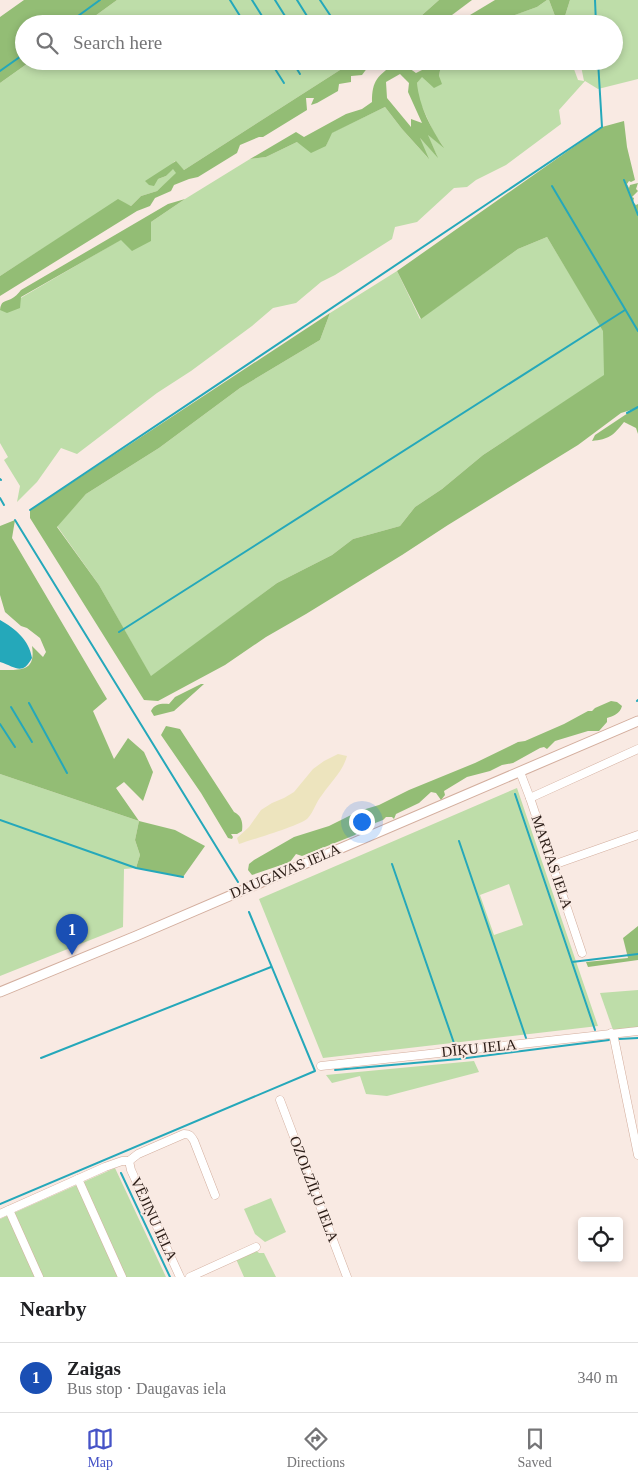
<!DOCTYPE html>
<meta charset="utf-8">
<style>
body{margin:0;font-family:"Times New Roman",serif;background:#f2f2f2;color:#202124}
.controls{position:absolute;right:15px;bottom:15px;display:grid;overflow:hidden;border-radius:5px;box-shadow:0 2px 8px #0003}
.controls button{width:45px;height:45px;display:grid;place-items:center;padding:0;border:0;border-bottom:1px solid #e0e0e0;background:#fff;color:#202124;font:25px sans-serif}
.you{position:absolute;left:361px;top:821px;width:18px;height:18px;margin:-12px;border:4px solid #fff;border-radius:50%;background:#1a73e8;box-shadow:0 0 0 8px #1a73e833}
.badge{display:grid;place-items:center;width:32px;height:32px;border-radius:50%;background:#4653c7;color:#fff;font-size:16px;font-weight:700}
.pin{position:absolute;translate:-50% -41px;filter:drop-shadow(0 1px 2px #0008)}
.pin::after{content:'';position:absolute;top:26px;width:18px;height:15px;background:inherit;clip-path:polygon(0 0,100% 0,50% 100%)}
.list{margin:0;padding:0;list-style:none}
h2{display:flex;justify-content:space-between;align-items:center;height:65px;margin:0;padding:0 20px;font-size:21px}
h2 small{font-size:16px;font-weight:400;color:#757577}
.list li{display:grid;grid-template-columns:32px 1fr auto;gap:15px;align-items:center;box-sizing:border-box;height:70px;padding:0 20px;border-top:1px solid #e0e0e0}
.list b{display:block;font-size:19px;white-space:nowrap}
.list p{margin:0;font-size:16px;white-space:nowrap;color:#757577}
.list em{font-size:16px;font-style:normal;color:#757577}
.icon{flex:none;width:28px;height:28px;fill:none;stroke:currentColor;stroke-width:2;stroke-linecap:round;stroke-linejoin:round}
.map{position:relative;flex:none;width:638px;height:1277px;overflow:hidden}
.search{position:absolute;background:#fff;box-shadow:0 2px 8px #0003;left:15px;right:15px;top:15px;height:55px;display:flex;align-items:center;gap:12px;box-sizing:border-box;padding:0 18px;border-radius:28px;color:#757577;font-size:19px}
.sheet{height:135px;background:#fff}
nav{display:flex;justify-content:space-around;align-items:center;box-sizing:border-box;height:70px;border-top:1px solid #e0e0e0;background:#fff;font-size:14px;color:#757577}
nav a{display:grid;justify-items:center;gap:2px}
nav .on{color:#4653c7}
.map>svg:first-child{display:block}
.green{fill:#bedda9;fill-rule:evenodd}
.forest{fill:#93bd75;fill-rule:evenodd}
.sand{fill:#ede4be}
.water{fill:#25a8ba}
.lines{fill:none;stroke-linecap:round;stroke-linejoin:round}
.stream{stroke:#25a8ba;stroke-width:2}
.minor-casing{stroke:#d3ae9e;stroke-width:9}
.major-casing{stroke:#d3ae9e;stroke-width:11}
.minor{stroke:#fff;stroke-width:8}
.major{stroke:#fff;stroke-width:9}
.labels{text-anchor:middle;stroke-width:4;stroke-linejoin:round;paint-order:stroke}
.street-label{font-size:15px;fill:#2b1d17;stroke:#f9eae3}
</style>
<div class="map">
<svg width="638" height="1277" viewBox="0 0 638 1277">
<rect width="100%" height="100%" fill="#f9eae3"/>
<g class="green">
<polygon points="117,0 439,0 412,24 84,24"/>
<polygon points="547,0 549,0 558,24 496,24 495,22 537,7"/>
<polygon points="570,0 638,0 638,79 598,89 585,81 559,110 561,124 506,165 476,180 467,187 454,188 417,222 395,227 392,239 335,275 321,282 296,303 273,308 252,326 191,371 157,393 77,454 61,448 37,482 17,502 20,486 4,460 8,457 0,443 0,310 151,222 185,199 250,159 266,157 297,142 326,146 331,133 385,107 402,129 428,158 418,136 437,156 427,134 443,146 435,135 418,98 417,83 422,76 439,76 441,65 453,61 571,61 578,80 584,81 580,61 614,61 614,24 566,24 565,16"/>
<polygon points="31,61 354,61 184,170 175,161 158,179 166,176 173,168 177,173 157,191 141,196 131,206 118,200 0,276 0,83"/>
<polygon points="547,237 604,331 604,376 483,455 442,489 415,507 400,526 353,539 332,555 277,583 151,677 99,585 57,526 86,494 159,448 240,388 320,340 330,313 397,271 420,319 518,249"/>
<polygon points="0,774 139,821 135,840 140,855 136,868 124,869 123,927 0,976"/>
<path d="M517 788 598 1026 323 1058 259 899ZM509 884 523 925 494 935 480 895Z"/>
<polygon points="638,990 638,1027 613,1030 600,993"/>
<polygon points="474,1061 479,1072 387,1096 366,1094 360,1076 332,1083 326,1075"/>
<polygon points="115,1168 166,1277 0,1277 0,1219"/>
<polygon points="271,1198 286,1232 265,1242 255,1234 244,1209"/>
<polygon points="256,1250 259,1253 264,1253 276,1277 244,1277 236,1259"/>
</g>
<g class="forest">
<polygon points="24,0 117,0 84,24 24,24 24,61 31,61 0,83 0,17"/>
<polygon points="439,0 472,0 440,24 412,24"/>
<polygon points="495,0 547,0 537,7 496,22 496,24 455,24"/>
<polygon points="549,0 570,0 565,16 566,24 558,24"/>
<polygon points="354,61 380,61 368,67 362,75 351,76 351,82 339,84 338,91 317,103 311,105 314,98 306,98 307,110 263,137 259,137 240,145 237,153 198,177 189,179 174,185 171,191 155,198 150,206 137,211 0,296 0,276 118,199 131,206 141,196 157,191 176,173 173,169 166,176 158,179 154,186 149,185 145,181 176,161 184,170"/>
<path d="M417 61H453L441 65 439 76 442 84 434 88 422 77 417 83C419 106 431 128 444 148L428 135 438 158 420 138 429 159 402 129 385 107 332 133 326 146 311 153 297 142 266 157 250 159 296 132 304 137 346 114 362 109 372 102C372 80 378 76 394 64L409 68 416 73 424 69ZM400 74 409 83 408 92 422 123 411 119V127L387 98 386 82Z"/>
<path d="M624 121 627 147 635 180 631 182 629 181 627 184 629 188 630 185 638 183 636 189 638 191 632 197 634 198 633 202 636 205 638 204V434L636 428 624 422C613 436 609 439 592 441L595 435 634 409 621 413 578 445 448 525 402 555 306 614 266 637 225 665 158 701 144 700 30 518V510L330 313 320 340 240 388 159 448 86 494 57 527 99 585 151 676 277 583 332 555 353 539 400 526 415 507 442 489 483 455 604 375 603 331 547 237 518 249 421 319 397 271 602 127Z"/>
<path d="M185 199 151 222V241L132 251 121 240 21 297 20 308 7 313 0 310C1 301 4 302 11 299 15 297 18 294 21 290L168 204Z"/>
<path d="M15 520 12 538 107 699 93 711 114 759 128 738 144 752 153 772 143 801 124 782 116 788 139 821 175 830 205 846 183 877 136 868 140 855 135 840 139 821 0 774V670C21 670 36 672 32 646L43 657 46 652 40 638 27 628 21 626 5 612 0 595V526Z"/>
<path d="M201 684H204L174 711 154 716 151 711C154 704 162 703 169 704L175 697Z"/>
<path d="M611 701 617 702 622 706C620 714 613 716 607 718V722L599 731H588L555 741 547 749 544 747 540 748 513 763 502 765 490 771 467 777 444 791 445 795 441 800 436 793 431 792 419 803 396 814 394 819 392 817H386L383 820 365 827 355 835 302 856 296 854 290 862 252 875 248 870 249 864 254 860 294 837 329 826 359 811 379 805 409 790 475 763 518 742 525 741 564 724 588 711H592L595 708Z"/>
<path d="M166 726 180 729 234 812C242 816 243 823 242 831L237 834H231L233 837 232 839 228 838 201 793 161 735Z"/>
<polygon points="638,926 638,960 588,967 586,962 628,958 623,938"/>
</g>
<path class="sand" d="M338 754 347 756C343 771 331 782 322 795 316 802 314 811 308 818 300 826 253 839 239 844L237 838 249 827 261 810 272 803 284 798 294 792 313 769 324 761Z"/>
<path class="water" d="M0 620C16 629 29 640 32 658 22 676 16 667 0 662Z"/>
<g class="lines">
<g class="stream">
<polyline points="230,0 245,24"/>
<polyline points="252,0 267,24"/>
<polyline points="275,0 290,24"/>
<polyline points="297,0 312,24"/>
<polyline points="320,0 336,24"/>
<polyline points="595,0 596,24"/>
<polyline points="67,24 100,0"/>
<polyline points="270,61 284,83"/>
<polyline points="292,61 300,74"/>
<polyline points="314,61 317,65"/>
<polyline points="0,71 24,54"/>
<polyline points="624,180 638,215"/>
<polyline points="552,186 638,331"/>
<polyline points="627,413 638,407"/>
<polyline points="0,479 1,480"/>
<polyline points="0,498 4,505"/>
<polyline points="30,510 602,127 598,61"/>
<polyline points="15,520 238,882"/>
<polyline points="119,632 625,310"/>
<polyline points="637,701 638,700"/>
<polyline points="29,703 67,773"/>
<polyline points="11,707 32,742"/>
<polyline points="0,724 15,747"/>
<polyline points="515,794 595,1030"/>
<polyline points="0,820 136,868 183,877"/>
<polyline points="459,841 526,1038"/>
<polyline points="392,864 455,1046"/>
<polyline points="572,962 638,954"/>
<polyline points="619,1039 638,1038"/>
<polyline points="41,1058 271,967"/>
<polyline points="335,1070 459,1059 609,1040"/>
<polyline points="121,1173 170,1277"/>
<polyline points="0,1204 315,1071 249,912"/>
</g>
<g class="minor-casing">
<g id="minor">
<polyline points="520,772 530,798 582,953"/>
<polyline points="530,798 638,749"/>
<polyline points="553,865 638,835"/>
<polyline points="611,1033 614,1038 638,1155"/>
<polyline points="321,1066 638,1031"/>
<polyline points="280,1100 347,1277"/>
<polyline points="129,1161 131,1170 180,1277"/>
<polyline points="78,1179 122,1277"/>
<polyline points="9,1210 39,1277"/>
<path d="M0 1214 105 1167 122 1161H129L138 1154 184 1134C190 1134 191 1136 194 1141L215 1195"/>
<polyline points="190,1277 256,1247"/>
</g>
</g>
<g class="major-casing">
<polyline id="major" points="0,992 136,936 638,721"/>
</g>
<use href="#minor" class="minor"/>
<use href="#major" class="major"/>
</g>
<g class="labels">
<g class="street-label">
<text transform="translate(552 862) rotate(71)" y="5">MARTAS IELA</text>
<text transform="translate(285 871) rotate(-23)" y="5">DAUGAVAS IELA</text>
<text transform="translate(479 1048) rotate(-6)" y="5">DĪĶU IELA</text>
<text transform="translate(314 1189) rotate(69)" y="5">OZOLZĪĻU IELA</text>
<text transform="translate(154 1219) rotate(65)" y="5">VĒJIŅU IELA</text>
</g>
</g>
</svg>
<div class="controls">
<button><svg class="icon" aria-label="locate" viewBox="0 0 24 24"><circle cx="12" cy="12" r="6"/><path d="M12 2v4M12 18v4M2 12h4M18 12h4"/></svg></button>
</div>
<div class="you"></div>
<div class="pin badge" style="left:72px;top:955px;background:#1a4fb4">1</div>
<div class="search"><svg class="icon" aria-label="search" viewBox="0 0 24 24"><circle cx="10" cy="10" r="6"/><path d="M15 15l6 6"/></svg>Search here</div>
</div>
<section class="sheet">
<h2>Nearby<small></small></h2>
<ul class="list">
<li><span class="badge" style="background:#1a4fb4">1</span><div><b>Zaigas</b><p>Bus stop · Daugavas iela</p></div><em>340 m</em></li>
</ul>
</section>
<nav>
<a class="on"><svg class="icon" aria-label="map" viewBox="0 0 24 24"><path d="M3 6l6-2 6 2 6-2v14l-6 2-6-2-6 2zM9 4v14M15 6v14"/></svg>Map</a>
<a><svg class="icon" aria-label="directions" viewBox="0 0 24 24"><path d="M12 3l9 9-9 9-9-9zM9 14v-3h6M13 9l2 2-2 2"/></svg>Directions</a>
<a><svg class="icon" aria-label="saved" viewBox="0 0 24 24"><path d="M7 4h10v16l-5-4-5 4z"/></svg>Saved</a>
</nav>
